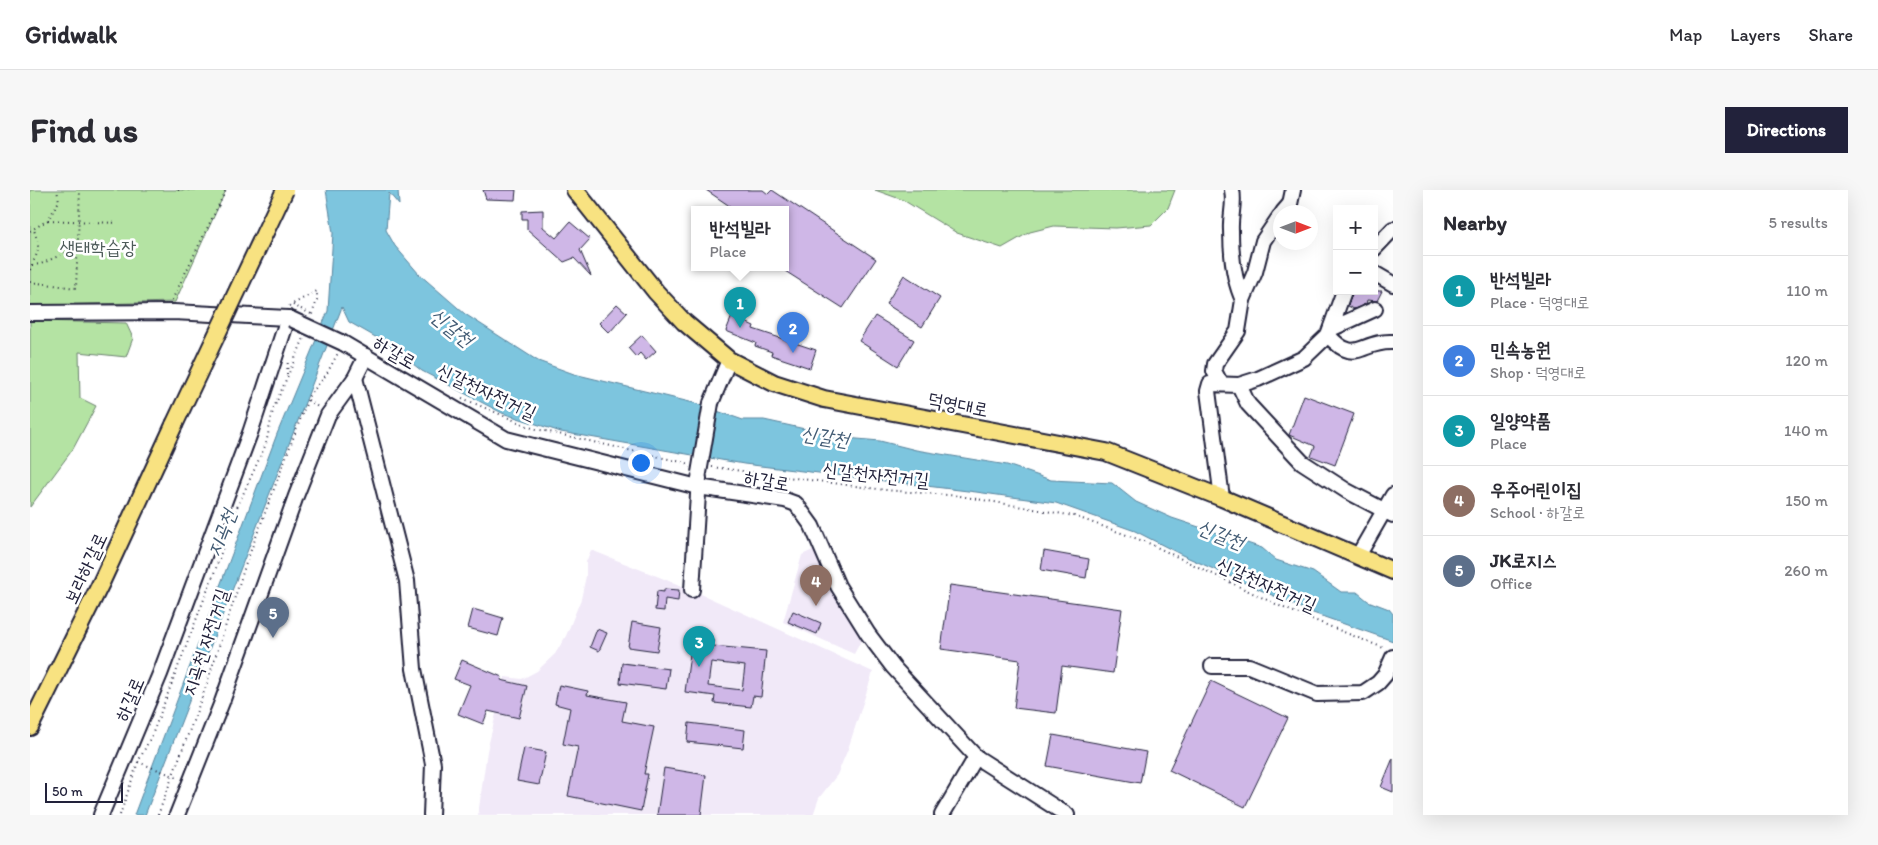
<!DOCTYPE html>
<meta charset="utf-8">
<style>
body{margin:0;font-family:Itim,"Poor Story",sans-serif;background:#f7f7f7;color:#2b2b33}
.controls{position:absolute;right:15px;top:15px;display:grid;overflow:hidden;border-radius:0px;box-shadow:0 5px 20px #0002}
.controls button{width:45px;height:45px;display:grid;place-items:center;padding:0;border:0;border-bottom:1px solid #e1e1e2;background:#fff;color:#2b2b33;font:25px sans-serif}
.compass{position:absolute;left:1243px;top:15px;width:45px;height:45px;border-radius:50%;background:#fff;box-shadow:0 5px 20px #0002;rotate:90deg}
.scale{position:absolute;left:15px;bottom:12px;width:78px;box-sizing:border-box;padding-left:5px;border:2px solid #22223b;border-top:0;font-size:14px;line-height:18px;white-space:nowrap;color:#22223b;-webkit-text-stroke:4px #fff;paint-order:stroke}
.you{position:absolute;left:610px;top:272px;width:18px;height:18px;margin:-12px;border:4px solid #fff;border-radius:50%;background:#1a73e8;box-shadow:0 0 0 8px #1a73e833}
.badge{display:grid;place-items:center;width:32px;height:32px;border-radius:50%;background:#22223b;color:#fff;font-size:16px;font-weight:700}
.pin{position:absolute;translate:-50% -41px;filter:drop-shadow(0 1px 2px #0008)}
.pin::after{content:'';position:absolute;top:26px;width:18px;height:15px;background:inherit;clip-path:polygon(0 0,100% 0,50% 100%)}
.popup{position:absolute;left:661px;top:16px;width:98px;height:65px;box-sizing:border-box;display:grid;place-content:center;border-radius:0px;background:#fff;filter:drop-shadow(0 1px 4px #0005);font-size:16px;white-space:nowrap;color:#7c7c81}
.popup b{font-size:19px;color:#2b2b33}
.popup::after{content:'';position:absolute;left:50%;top:100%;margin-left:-10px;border:10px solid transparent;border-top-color:#fff}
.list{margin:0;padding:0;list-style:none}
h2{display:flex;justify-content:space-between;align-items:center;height:65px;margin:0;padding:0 20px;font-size:21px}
h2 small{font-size:16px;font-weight:400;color:#7c7c81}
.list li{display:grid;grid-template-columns:32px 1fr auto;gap:15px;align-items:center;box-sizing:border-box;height:70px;padding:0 20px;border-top:1px solid #e1e1e2}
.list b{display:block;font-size:19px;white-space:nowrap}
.list p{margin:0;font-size:16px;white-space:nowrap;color:#7c7c81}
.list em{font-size:16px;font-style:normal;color:#7c7c81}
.map{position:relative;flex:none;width:1363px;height:625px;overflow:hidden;border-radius:0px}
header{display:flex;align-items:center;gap:30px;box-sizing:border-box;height:70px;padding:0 25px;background:#fff;border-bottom:1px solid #e1e1e2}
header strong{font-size:24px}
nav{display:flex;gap:28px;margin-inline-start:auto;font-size:18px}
.intro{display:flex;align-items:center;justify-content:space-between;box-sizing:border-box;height:120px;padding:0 30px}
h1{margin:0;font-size:35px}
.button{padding:12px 22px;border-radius:0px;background:#22223b;color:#fff;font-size:18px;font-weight:700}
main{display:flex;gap:30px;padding:0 30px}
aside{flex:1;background:#fff;border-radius:0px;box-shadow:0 5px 20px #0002}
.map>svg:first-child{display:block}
.built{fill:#f1e9f8}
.green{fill:#b4e3a3;stroke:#6b826f}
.water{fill:#7dc5de;stroke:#59849d}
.building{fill:#cfb7e7;stroke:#22223b;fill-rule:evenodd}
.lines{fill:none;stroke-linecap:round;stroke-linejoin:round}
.minor-casing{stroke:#22223b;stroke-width:18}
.major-casing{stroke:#22223b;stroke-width:20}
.path{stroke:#22223b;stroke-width:2;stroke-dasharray:1 4;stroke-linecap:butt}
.minor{stroke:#fff;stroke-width:14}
.major{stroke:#f8e281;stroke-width:16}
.minor-bridge-casing{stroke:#22223b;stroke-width:18;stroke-linecap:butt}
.major-bridge-casing{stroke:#22223b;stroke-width:20;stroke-linecap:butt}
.path-bridge{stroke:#22223b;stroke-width:2;stroke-dasharray:1 4;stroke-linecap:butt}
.minor-bridge{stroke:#fff;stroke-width:14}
.major-bridge{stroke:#f8e281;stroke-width:16}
.labels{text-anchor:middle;stroke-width:5;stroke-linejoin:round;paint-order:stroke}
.park-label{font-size:19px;fill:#4e5c5a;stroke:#fff}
.street-label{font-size:19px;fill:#22223b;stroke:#fff}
.water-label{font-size:20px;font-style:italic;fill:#425b74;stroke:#fff}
</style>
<header>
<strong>Gridwalk</strong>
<nav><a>Map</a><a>Layers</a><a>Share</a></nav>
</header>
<div class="intro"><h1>Find us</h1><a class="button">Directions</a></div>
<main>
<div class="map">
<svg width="1363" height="625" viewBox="0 0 1363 625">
<rect width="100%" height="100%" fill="#fff"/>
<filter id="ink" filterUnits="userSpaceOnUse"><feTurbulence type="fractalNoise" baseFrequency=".02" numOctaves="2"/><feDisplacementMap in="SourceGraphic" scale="10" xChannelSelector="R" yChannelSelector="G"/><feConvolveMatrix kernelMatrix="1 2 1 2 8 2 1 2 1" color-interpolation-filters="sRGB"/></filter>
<g filter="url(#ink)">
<g class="built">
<polygon points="787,358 834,445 824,464 753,432 772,365"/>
<polygon points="561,360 662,400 843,482 818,559 807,585 789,608 783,625 448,625 457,561 475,487 492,489 507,481 525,464 536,446 551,409 556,386 556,372"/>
</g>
<g class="green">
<polygon points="0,0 196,0 145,112 20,115 3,131 96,133 103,148 96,167 49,162 50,208 66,216 43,259 0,317"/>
<polygon points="845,0 1145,0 1138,18 1121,35 1086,38 1024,36 1000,42 972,58 927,43 873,10"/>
</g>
<polygon class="water" points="296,0 368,0 369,15 359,3 356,40 365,56 389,84 435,124 508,171 544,184 664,213 713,230 734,230 816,248 850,251 886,260 977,275 1021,290 1082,293 1106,312 1142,328 1232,358 1246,370 1283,382 1311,402 1327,402 1338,411 1359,419 1363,424 1363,451 1280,422 1152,365 1105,341 1026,313 946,302 714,274 531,242 472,223 392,181 356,153 319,132 312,117 115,625 104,625 247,244 298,121 303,43"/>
<g class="building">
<polygon points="453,0 486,0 485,10 456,9"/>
<polygon points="676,0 733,0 738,4 742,0 846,69 813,118 755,81 755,19 704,19"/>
<polygon points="513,20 513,37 526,48 540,32 560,49 550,60 561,86 544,68 534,72 497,39 497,29 492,29 492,21"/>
<polygon points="874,85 910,108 892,137 856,114"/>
<polygon points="1323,101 1352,101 1347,111 1337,110 1336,114 1324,119 1318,116"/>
<polygon points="587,114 597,123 579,143 569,133"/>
<polygon points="702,126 724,136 723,139 786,160 780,178 741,165 742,162 725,156 726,153 696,141"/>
<polygon points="845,126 884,150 868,176 829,151"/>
<polygon points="612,145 626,161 616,170 610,163 606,167 598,158"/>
<polygon points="1274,205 1324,224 1305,275 1281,266 1285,256 1259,245"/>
<polygon points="1014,361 1059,369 1056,388 1011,380"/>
<polygon points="920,395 1092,419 1083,483 1032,476 1026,523 984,518 990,470 911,459"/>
<polygon points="634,399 649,400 648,411 635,409 634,421 625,420 627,401 634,402"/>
<polygon points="443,419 473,428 468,446 438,438"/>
<polygon points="763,421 791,433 787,444 758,432"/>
<polygon points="602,432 631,437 627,461 598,457"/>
<polygon points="567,439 577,443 569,461 560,457"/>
<path d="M662 449 684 451 683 456 736 461 731 507 723 506 721 517 684 513 685 506 655 502ZM681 472 715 476 712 500 678 496Z"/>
<polygon points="432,470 472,487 471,490 497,496 489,528 458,521 453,534 428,524 440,495 424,489"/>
<polygon points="592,473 639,479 636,499 590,493"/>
<polygon points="1181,491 1258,528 1215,617 1139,580"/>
<polygon points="529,495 558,501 557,505 596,512 592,531 624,537 614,584 618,584 611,621 538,606 548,557 533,554 540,518 525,514"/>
<polygon points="659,533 715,540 713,558 657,552"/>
<polygon points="1023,545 1116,562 1110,593 1017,576"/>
<polygon points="494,558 516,562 509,595 487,591"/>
<polygon points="1363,568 1363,602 1351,597"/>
<polygon points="634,578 676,585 671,625 627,625"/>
</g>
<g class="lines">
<g class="minor-casing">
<g id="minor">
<path d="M1202 0C1205 14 1200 26 1201 40 1201 63 1203 89 1213 110"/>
<polyline points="1253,22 1260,14 1263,0"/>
<polyline points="1344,59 1363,39"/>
<polyline points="1344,83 1363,94"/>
<polyline points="0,123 144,122 258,128"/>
<polyline points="1301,139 1345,119"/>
<path d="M1298 145C1326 177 1331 150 1363 152"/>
<polyline points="313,153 476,249 668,297 755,310 766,314 782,336 808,396 838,444 863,477 946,567 1037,625"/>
<polyline points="325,188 377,391 384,479 403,574 401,625"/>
<polyline points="1191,194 1184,181 1185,174 1208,141 1213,110 1225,82 1233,51 1250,26"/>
<polyline points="1209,195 1218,214 1272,272 1317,301 1363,325"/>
<polyline points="681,213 699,170"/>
<polyline points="1192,308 1178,201 1180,194 1209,195 1228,189 1274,168 1298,145 1314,101"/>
<polyline points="1328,366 1363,305"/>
<polyline points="662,400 669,288"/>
<polyline points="1182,476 1219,476 1287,504 1333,503 1348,493 1355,485 1363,467"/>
<polyline points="71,625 130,484 220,243 258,128 261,129"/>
<polyline points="147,625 192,512 266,306 298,225 325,188 336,166"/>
<polyline points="912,625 946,567"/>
</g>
</g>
<g class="major-casing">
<g id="major">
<polyline points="545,0 626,102 654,132 699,170 744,193 794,209 1076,262 1192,308 1363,381"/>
<polyline points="0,537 71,393 144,235"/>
</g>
</g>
<g class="path">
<polyline points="148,0 164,0"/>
<polyline points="18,30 87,33"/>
<polyline points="0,41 18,30 29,11 27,0"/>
<polyline points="2,75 11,74 46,58"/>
<path d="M0 80C7 60 12 64 4 40"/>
<polyline points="0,92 46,98 50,0"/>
<polyline points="142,110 196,0"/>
<polyline points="263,115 271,119"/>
<polyline points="259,116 287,101 287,110 281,127"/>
<polyline points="257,184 258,169"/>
<polyline points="432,208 502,238 660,274"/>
<polyline points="278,210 288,217"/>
<polyline points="682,277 855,300 930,306 1044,326 1116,352 1254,418 1356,459"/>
<polyline points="108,572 149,588"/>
<polyline points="90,625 108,572 122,545 186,378 203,326 236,254 243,220 274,148"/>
<polyline points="128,625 175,499 215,376 279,206 296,185 308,163"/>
</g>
<use href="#minor" class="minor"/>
<use href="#major" class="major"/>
<g class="minor-bridge-casing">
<g id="minor-bridge">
<polyline points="261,129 313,153"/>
<polyline points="669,283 681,213"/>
</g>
</g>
<g class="major-bridge-casing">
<polyline id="major-bridge" points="144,235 255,0"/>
</g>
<polyline class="path-bridge" points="271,119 281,124"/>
<use href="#minor-bridge" class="minor-bridge"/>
<use href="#major-bridge" class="major-bridge"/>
</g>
</g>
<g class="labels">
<g class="park-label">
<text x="68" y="64">생태학습장</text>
</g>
<g class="street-label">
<text transform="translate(365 162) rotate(30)" y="7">하갈로</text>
<text transform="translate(457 201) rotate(25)" y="7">신갈천자전거길</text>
<text transform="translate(928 214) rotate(11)" y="7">덕영대로</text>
<text transform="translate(846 284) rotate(6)" y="7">신갈천자전거길</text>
<text transform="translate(737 290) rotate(10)" y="7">하갈로</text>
<text transform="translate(55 378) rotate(-65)" y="7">보라하갈로</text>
<text transform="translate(1237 394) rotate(24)" y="7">신갈천자전거길</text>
<text transform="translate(175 452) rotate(-72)" y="7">지곡천 자전거길</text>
<text transform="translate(99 509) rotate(-67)" y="7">하갈로</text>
</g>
<g class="water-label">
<text transform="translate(422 137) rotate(39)" y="7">신갈천</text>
<text transform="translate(795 246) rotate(9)" y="7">신갈천</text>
<text transform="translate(191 343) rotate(-69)" y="7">지곡천</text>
<text transform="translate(1191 344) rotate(22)" y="7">신갈천</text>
</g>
</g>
</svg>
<div class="controls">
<button>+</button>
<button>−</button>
</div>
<svg class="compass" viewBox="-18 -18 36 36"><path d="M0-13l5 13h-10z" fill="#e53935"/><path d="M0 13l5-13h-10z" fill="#7c7c81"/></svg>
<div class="scale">50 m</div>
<div class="you"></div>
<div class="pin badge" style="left:710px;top:138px;background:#0f9aa8">1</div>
<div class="popup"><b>반석빌라</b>Place</div>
<div class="pin badge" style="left:763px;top:163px;background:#3f7fe0">2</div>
<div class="pin badge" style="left:669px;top:477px;background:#0f9aa8">3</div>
<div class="pin badge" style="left:786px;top:416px;background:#8d6e63">4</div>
<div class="pin badge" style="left:243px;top:448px;background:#5c6f8a">5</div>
</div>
<aside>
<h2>Nearby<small>5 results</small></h2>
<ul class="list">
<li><span class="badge" style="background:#0f9aa8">1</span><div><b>반석빌라</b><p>Place · 덕영대로</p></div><em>110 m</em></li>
<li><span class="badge" style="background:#3f7fe0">2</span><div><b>민속농원</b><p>Shop · 덕영대로</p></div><em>120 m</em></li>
<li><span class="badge" style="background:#0f9aa8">3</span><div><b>일양약품</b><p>Place</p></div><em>140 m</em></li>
<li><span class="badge" style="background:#8d6e63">4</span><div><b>우주어린이집</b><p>School · 하갈로</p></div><em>150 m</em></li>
<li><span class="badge" style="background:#5c6f8a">5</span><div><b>JK로지스</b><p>Office</p></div><em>260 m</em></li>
</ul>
</aside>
</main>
